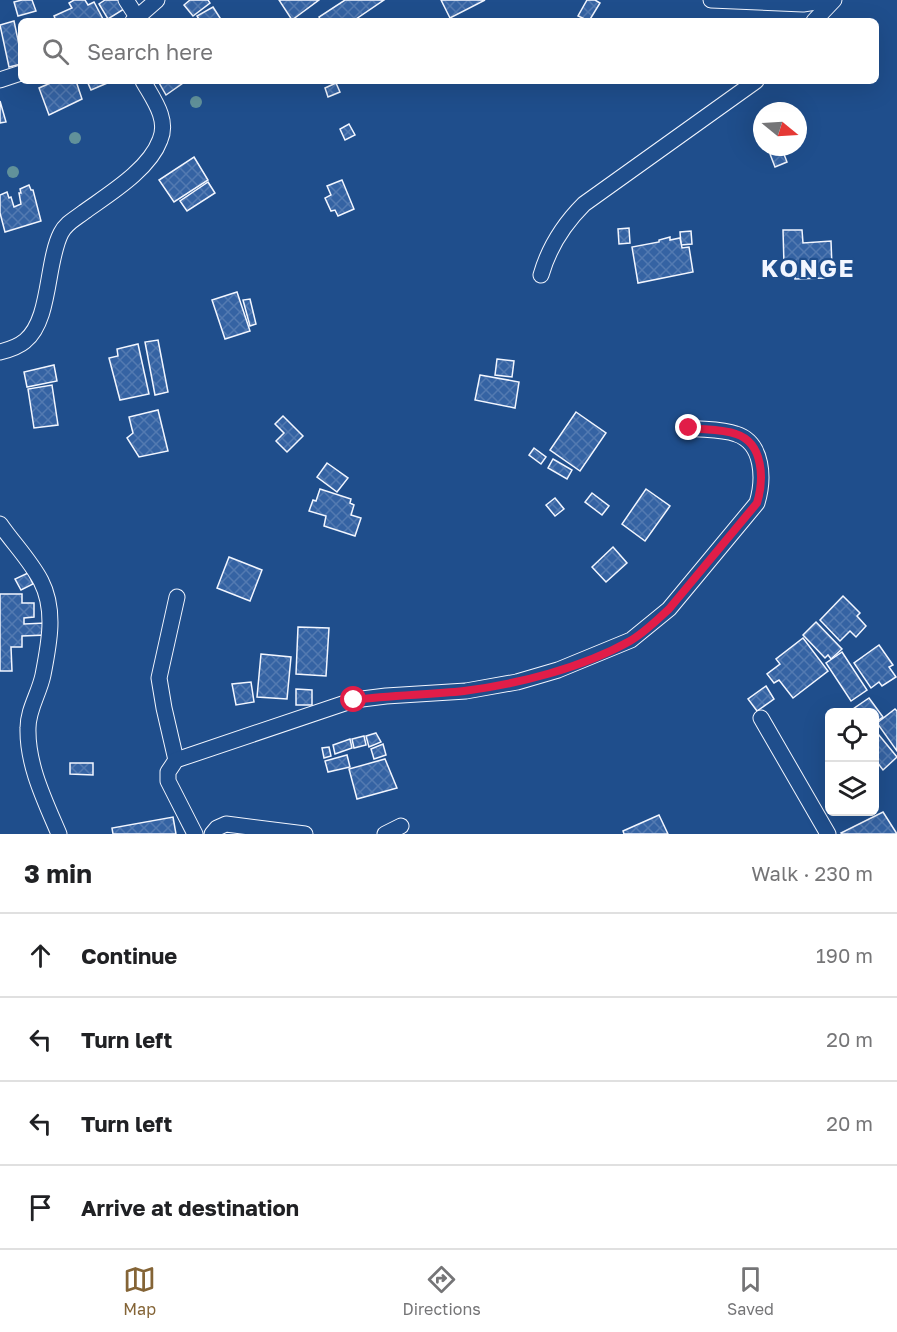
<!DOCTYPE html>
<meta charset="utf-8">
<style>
body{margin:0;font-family:"Golos Text",sans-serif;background:#f6f6f6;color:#202124}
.controls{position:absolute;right:18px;bottom:18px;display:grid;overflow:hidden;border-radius:9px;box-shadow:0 6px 24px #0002}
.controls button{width:54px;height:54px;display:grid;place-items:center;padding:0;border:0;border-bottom:2px solid #e0e0e0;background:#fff;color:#202124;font:30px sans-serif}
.compass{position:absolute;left:753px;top:102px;width:54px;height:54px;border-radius:50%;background:#fff;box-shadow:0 6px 24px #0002;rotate:108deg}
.stop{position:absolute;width:18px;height:18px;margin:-14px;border:4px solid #e11d48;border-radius:50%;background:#fff}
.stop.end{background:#e11d48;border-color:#fff;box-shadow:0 2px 6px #0008}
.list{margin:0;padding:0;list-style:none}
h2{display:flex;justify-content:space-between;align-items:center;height:78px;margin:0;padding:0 24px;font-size:26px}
h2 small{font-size:20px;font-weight:400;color:#757577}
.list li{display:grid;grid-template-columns:39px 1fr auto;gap:18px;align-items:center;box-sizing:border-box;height:84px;padding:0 24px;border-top:2px solid #e0e0e0}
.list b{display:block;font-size:22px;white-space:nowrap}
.list em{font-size:20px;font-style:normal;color:#757577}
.icon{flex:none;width:33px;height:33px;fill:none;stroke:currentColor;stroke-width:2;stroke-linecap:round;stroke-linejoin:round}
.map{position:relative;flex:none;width:897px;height:834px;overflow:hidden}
.search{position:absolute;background:#fff;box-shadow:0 6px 24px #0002;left:18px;right:18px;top:18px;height:66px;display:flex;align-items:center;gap:15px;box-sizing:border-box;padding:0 21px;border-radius:9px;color:#757577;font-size:22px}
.sheet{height:414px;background:#fff}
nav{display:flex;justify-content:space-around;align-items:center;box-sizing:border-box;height:84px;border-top:2px solid #e0e0e0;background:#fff;font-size:16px;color:#757577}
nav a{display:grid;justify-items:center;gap:3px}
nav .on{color:#846436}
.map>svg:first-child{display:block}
.building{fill:url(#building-cross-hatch);stroke:#f2f6ff;stroke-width:1.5}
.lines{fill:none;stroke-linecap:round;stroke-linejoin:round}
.street-casing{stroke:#f2f6ff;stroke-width:17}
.street{stroke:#1f4e8c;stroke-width:15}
.tree{fill:#61919a}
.route{stroke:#e11d48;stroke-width:8}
.labels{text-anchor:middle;stroke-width:4.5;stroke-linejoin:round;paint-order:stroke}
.district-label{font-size:24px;font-weight:bold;letter-spacing:1.5px;fill:#f2f6ff;stroke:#1f4e8c}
</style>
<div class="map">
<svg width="897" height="834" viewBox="0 0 897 834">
<defs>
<pattern id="building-cross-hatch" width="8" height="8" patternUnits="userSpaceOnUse" patternTransform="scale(1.5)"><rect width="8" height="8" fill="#3563a3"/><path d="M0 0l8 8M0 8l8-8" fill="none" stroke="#537ab1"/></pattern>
</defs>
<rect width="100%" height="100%" fill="#1f4e8c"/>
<g class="building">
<polygon points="22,0 32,0 36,11 18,16 14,2"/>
<polygon points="74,0 85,0 88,5 94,2 104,21 56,21 54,16 72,8 69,3"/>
<polygon points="105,0 119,0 124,9 108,19 99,4"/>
<polygon points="190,0 208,0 210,3 193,16 184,5"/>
<polygon points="279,0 319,0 292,20"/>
<polygon points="345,0 384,0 353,21 321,21 319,17"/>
<polygon points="441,0 485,0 450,18"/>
<polygon points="587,0 595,0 600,3 589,21 578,16"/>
<polygon points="213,7 222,21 200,21 197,16"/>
<polygon points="14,21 21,54 21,64 9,67 0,25"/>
<polygon points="55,81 76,81 82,99 49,115 39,88"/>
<polygon points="87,81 112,81 91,90"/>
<polygon points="158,81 186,81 166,95"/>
<polygon points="336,83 340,92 328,97 325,88"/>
<polygon points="0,101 6,122 0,123"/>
<polygon points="349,124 355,135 345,140 340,129"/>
<polygon points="782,149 787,162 775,167 770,154"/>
<polygon points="194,157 208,180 174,202 159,180"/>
<polygon points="342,180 354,209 338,216 335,210 331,211 325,198 331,195 327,186"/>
<polygon points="208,182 215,193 187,211 180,201"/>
<polygon points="29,185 31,190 33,190 41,221 5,232 0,213 0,195 7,192 9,198 11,197 14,207 21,204 19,193 21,193 20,189"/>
<polygon points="629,228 630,243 619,244 618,229"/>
<polygon points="783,230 802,230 803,243 831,241 832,267 825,267 825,278 795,279 795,264 784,265"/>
<polygon points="691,231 692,244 681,245 680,232"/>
<polygon points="670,237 670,240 680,238 682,248 689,247 693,272 638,283 632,247 659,242 659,240"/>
<polygon points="237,292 250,331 225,339 212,300"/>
<polygon points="250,299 256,324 250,326 243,300"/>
<polygon points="158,340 168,392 155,395 145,342"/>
<polygon points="138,344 149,394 120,400 109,358 118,356 117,349"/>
<polygon points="497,359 514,361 512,377 495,375"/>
<polygon points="54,365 57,381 27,387 24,372"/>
<polygon points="480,375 519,382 515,408 475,400"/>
<polygon points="52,385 58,425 34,428 28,389"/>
<polygon points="158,410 168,451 139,457 127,438 133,433 129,417"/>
<polygon points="576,412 606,433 580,471 550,450"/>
<polygon points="283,416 303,436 287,452 276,441 284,433 275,424"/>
<polygon points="534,448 546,457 541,464 529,455"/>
<polygon points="553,459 572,470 567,479 548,468"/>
<polygon points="327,463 348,478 337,492 317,477"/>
<polygon points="320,489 351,499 350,503 354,505 351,515 361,518 355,536 324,526 326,516 309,511 313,500 316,501"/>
<polygon points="646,489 670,506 645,541 622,524"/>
<polygon points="592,493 609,506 602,515 585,502"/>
<polygon points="555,498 564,509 555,516 546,505"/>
<polygon points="613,547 627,563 606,582 592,567"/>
<polygon points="229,557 262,570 250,601 217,588"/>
<polygon points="28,573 33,584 21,590 15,579"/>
<polygon points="0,594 22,594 22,603 34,603 34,617 24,618 24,624 45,623 46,635 22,636 22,647 11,647 12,671 0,671"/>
<polygon points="843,596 860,613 857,616 866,626 856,637 850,631 840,641 820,620"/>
<polygon points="816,622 842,649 831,659 828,655 825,658 803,635"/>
<polygon points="298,627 329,628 326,676 296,674"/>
<polygon points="803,638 828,671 793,698 779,680 774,683 767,674 780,664 776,659"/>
<polygon points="879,645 893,665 889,667 896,677 882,686 879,682 871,688 854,663"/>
<polygon points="842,652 867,690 851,701 826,663"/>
<polygon points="261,654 291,657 287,699 257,697"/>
<polygon points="251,682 254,702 236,705 232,684"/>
<polygon points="766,686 774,699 757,711 748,699"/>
<polygon points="296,689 312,690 312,705 296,705"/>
<polygon points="869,698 883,717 874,723 874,712 855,712 853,709"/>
<polygon points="895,709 897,711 897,751 877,723"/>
<polygon points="874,729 897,757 883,770 874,758"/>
<polygon points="376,733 381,742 369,747 366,736"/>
<polygon points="364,736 366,745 354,748 352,739"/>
<polygon points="350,739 352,748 335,754 333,745"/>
<polygon points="383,744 386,755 374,759 371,749"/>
<polygon points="329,747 331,756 324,758 322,748"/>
<polygon points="347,755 350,767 328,772 325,761"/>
<polygon points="385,759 397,788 357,799 349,769"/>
<polygon points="70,763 93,763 93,775 70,774"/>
<polygon points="883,812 897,834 842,834 841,833"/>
<polygon points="659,815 668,834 624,834 623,831"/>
<polygon points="173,817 176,834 113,834 112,828"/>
</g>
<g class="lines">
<g class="street-casing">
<g id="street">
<polyline points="126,0 137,17"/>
<polyline points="711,0 803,4 829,0"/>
<polyline points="133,21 157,0"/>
<polyline points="814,21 834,0"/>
<polyline points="0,80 21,73"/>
<path d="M541 275C549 247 563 225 584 204L756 81"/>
<path d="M0 352C8 350 18 347 25 341 51 320 46 262 61 233 66 223 75 219 84 212 109 194 149 170 160 140 169 119 153 99 143 81"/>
<path d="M0 524C13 543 30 560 41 581 56 610 49 644 43 675 39 694 28 709 28 728 27 765 45 801 59 834"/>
<polyline points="761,718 828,834"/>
<polyline points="176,760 164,708 159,678 177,597"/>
<path d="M195 834 168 781V772L176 760 354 700 386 696 466 691 517 682 558 670 631 640 669 609 757 503C764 480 764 443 736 434 722 429 704 430 689 428"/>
<polyline points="212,834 217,828 226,824 305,834"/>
<polyline points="385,834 401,826"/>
</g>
</g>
<use href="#street" class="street"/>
</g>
<g class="tree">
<circle cx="196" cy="102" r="6"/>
<circle cx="75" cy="138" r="6"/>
<circle cx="13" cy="172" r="6"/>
</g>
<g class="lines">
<path class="route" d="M354 700C391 695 427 695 464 691 518 684 582 668 630 641 644 633 657 620 669 609L757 503C764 480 764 443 736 434 722 429 704 430 689 428"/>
</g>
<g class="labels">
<g class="district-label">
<text x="808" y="277">KONGE</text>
</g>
</g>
</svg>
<div class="controls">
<button><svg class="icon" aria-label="locate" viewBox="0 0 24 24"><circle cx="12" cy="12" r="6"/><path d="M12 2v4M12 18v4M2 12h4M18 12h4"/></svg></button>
<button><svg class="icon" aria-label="layers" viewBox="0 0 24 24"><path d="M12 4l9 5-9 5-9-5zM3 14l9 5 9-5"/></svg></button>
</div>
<svg class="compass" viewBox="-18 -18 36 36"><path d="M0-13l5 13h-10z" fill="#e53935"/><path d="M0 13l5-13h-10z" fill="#757577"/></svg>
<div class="stop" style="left:354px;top:700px"></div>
<div class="stop end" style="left:689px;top:428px"></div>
<div class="search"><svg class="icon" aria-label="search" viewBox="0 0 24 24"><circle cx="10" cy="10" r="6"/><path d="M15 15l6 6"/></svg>Search here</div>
</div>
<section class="sheet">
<h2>3 min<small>Walk · 230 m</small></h2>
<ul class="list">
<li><svg class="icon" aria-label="ahead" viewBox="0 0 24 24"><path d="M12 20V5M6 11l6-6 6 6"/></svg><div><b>Continue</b></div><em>190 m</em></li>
<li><svg class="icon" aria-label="left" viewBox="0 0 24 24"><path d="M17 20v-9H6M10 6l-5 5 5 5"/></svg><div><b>Turn left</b></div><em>20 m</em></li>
<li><svg class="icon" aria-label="left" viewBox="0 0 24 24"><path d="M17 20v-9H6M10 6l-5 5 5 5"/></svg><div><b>Turn left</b></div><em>20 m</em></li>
<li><svg class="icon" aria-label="arrive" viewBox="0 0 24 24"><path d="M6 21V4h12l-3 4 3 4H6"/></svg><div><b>Arrive at destination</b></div></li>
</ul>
</section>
<nav>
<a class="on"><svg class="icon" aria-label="map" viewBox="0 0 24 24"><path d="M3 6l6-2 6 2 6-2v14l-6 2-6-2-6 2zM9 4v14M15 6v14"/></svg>Map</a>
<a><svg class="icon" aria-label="directions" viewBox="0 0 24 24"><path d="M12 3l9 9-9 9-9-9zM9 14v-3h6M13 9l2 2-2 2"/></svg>Directions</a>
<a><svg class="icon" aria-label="saved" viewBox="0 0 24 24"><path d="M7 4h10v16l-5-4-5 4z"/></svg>Saved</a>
</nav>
